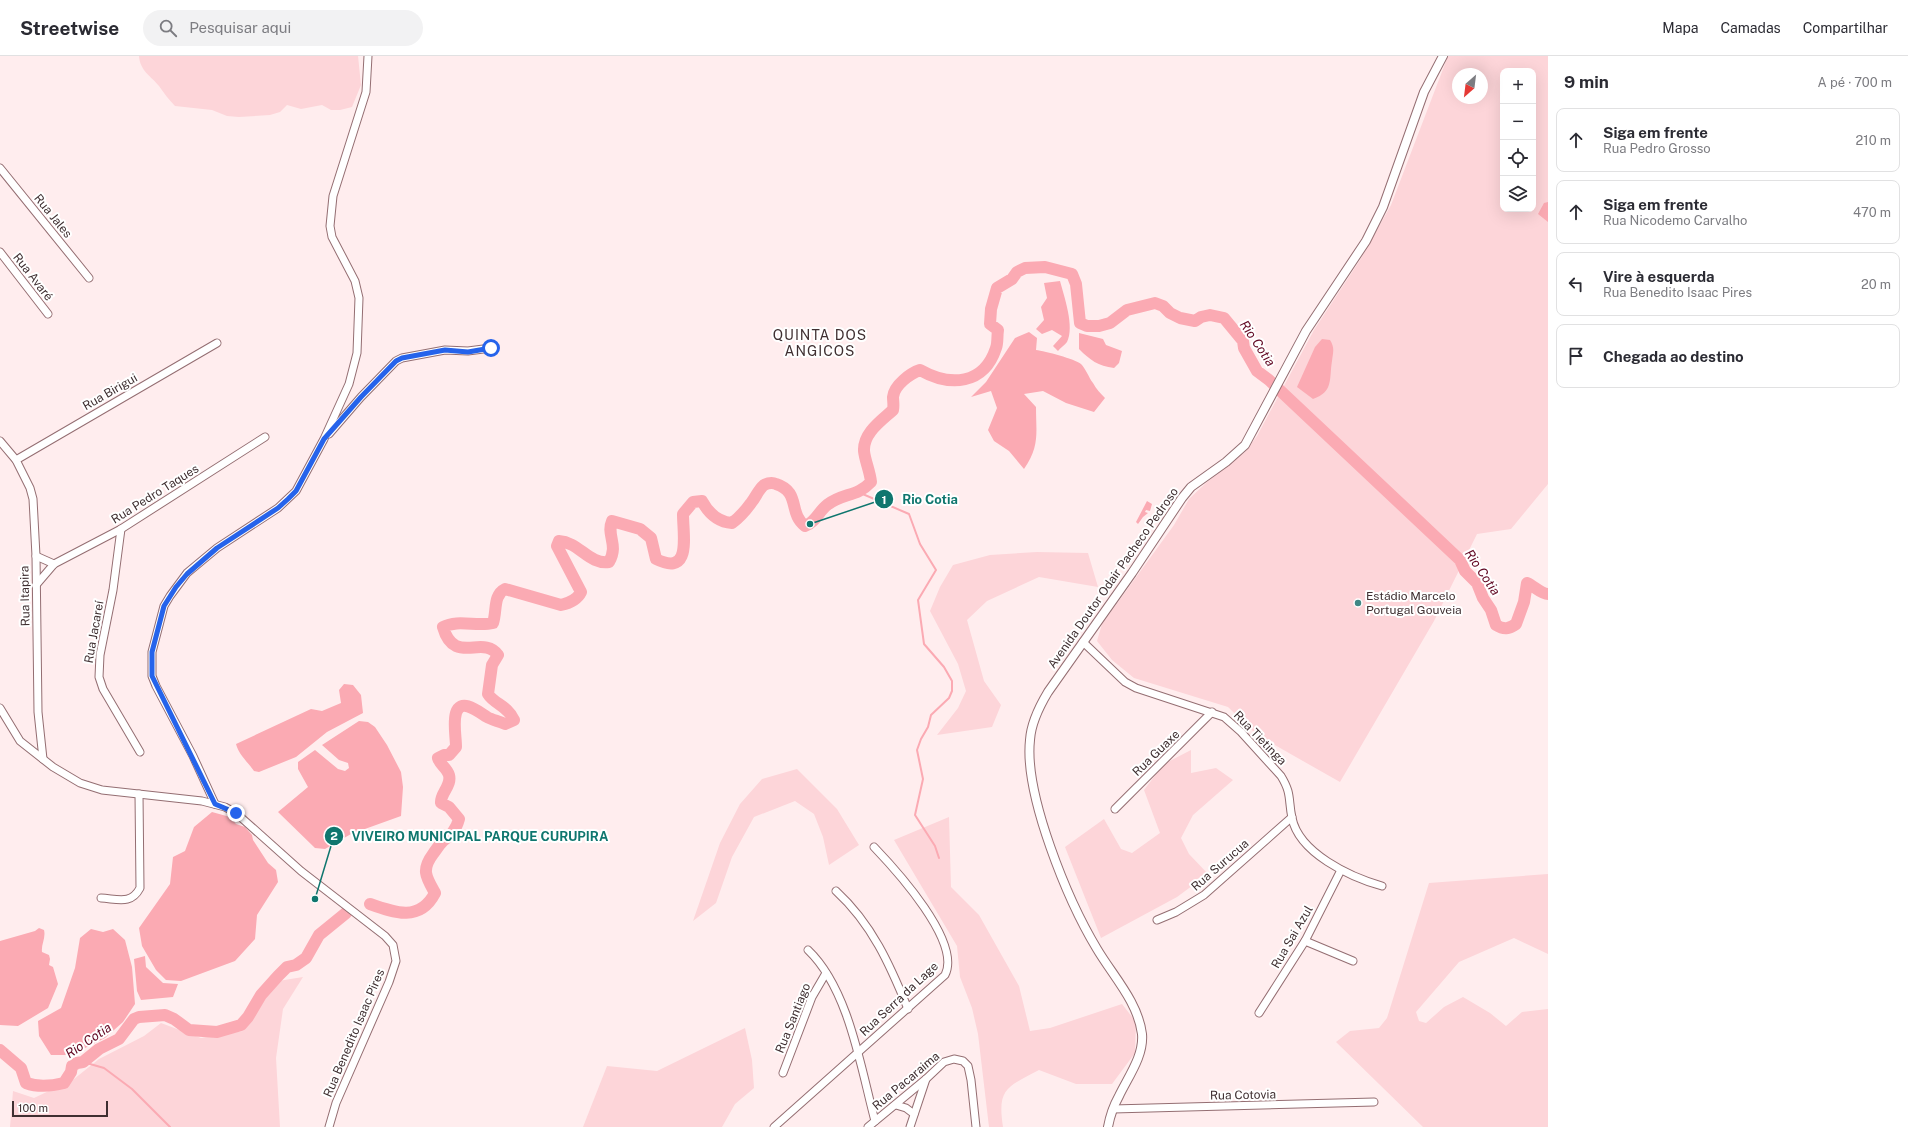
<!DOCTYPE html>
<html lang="pt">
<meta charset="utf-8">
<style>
body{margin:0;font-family:"Public Sans",sans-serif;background:#f2f2f3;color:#2b2b33}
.controls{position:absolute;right:12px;top:12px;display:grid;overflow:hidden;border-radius:8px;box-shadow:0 4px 16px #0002}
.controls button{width:36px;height:36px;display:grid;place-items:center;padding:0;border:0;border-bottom:1px solid #e1e1e2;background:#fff;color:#2b2b33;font:20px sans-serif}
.compass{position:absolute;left:1452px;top:12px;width:36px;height:36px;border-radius:50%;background:#fff;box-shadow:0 4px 16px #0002;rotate:208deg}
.scale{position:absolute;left:12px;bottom:10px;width:96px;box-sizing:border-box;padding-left:4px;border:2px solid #3f2f31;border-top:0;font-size:11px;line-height:14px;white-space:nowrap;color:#3f2f31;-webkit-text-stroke:3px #fff;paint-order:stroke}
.stop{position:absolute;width:12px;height:12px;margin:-9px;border:3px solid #2563eb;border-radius:50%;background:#fff}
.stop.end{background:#2563eb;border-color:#fff;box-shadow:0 1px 4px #0008}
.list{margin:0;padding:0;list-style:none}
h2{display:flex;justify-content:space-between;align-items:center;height:52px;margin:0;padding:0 16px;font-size:17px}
h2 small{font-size:13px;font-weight:400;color:#7c7c81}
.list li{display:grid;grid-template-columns:26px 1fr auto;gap:12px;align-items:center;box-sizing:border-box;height:64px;margin:0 8px 8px;padding:0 8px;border:1px solid #e1e1e2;border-radius:8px}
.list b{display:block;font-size:15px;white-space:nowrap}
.list p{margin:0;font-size:13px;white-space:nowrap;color:#7c7c81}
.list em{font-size:13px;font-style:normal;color:#7c7c81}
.icon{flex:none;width:22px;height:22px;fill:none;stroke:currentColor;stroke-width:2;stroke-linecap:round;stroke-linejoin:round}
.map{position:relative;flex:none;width:1548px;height:1071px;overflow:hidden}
header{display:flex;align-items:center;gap:24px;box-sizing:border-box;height:56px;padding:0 20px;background:#fff;border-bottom:1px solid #e1e1e2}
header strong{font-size:19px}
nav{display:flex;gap:22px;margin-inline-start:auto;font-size:14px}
.search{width:280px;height:36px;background:#f2f2f3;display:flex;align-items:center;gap:10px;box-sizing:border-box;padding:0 14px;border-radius:22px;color:#7c7c81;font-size:15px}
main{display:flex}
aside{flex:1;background:#fff}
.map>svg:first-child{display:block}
.green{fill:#fdd5d9;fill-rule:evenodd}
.water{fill:#fbaab3}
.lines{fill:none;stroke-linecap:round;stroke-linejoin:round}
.stream{stroke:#fbaab3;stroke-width:2}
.river{stroke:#fbaab3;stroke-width:12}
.minor-casing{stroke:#946e72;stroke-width:9}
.major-casing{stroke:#946e72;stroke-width:10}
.minor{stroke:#fff;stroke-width:7}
.major{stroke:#fff;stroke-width:8}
.route{stroke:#2563eb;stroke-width:5}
.poi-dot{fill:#408785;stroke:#fff;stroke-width:1.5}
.labels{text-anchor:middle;stroke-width:4;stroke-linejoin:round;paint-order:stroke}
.street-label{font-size:12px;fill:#3f2f31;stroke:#fff}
.poi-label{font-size:12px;fill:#3f2f31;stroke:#fff;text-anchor:start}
.water-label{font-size:13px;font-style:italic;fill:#600621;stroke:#fff}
.quarter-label{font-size:14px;letter-spacing:1px;fill:#3f2f31;stroke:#fff}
.leader{fill:none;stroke:#0f766e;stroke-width:1.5}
.callout-dot{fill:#0f766e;stroke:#fff;stroke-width:1.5}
.mark-label{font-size:12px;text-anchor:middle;font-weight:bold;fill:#fff}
.callout-label{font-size:13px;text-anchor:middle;font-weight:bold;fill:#0f766e;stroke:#fff;stroke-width:4;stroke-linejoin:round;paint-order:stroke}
</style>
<header>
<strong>Streetwise</strong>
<div class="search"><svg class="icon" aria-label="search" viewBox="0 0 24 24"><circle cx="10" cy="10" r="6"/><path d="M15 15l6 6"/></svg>Pesquisar aqui</div>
<nav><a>Mapa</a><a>Camadas</a><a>Compartilhar</a></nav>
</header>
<main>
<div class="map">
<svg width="1548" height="1071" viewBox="0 0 1548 1071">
<rect width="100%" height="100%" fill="#ffedee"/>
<g class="green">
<path d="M139 0H358L361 29 352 51 340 54H331L322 49 301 53 287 49 280 56 270 59 239 61 227 60 212 54 175 50C169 44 164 37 159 30 151 20 140 15 139 0Z"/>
<path d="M1448 0H1548V428L1511 473 1477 478 1434 565 1340 726 1257 679 1228 651 1134 622 1112 604 1097 585 1102 568 1174 469 1189 443 1207 426 1245 396 1257 380 1314 274 1360 204 1391 149ZM1503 15H1533V153H1503ZM1458 18H1482V42H1458Z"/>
<polygon points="1037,496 1088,497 1098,531 1039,521 987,545 967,564 984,625 1001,649 992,671 937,679 958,652 966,635 958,608 930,555 940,531 953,509 990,499"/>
<polygon points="1191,694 1191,717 1216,712 1233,724 1193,759 1181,782 1189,798 1208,818 1177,841 1101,882 1065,791 1104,763 1121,793 1132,797 1160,777 1144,734 1164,708"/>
<polygon points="797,713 837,753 859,789 829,809 823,781 814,758 795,745 754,761 732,801 716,847 693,865 720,787 740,748 762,723"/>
<path d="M949 761 951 831 979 859 1019 930 1030 975 1050 972 1122 948 1136 966 1135 997 1112 1028H1076L1039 1014C1007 1031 997 1032 1003 1071H989L978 978 972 952 960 921 957 890 894 784Z"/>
<polygon points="1548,818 1548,898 1514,882 1459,906 1416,956 1419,965 1426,967 1444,951 1463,941 1490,957 1506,970 1522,956 1548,953 1548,1071 1423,1071 1336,986 1350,975 1379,972 1387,962 1429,827"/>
<polygon points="303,921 283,953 276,1002 280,1071 10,1071 13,1035 34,1042 74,1023 99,1003 144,980 161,967 201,982 243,975 272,926"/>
<polygon points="745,972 752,1004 754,1032 735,1048 722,1071 583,1071 607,1010 657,1015"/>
</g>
<g class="water">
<polygon points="1548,146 1548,166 1538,158 1544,147"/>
<path d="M1060 225C1064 240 1075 271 1067 286 1065 289 1060 292 1058 295L1053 290 1062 280 1052 274 1042 278 1036 273 1044 264 1041 251 1047 242 1044 227Z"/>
<path d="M1029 276 1037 282 1036 294C1045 295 1075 303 1081 308 1086 313 1089 322 1093 327 1096 333 1101 338 1105 342L1094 356 1066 347 1043 335 1024 338 1036 351C1036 377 1040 390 1024 413L1009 395 994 385 988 374 997 352 991 335 971 341 986 326 1015 282Z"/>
<path d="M1079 277 1103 283 1106 289 1122 295 1119 307 1114 312C1098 310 1090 304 1079 293Z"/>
<path d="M1322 283 1330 284C1335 292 1333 296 1332 305 1329 322 1334 336 1313 343L1297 331 1315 291Z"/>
<polygon points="1147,445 1152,448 1150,455 1146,454 1145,456 1148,457 1143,461 1138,468 1136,466"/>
<path d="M344 628 353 629 361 639 363 657 327 676 296 701 259 716 254 715C247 705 239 699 236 688L311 653 322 655 341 647 339 634Z"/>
<polygon points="359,665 368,666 375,671 387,689 401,716 403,731 401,760 351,778 325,793 315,792 278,756 308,731 298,713 298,706 315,694 338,713 345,715 349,712 348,707 339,704 322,689"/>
<polygon points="212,756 230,761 236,768 245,771 252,779 253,784 268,807 276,814 278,826 257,859 255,883 235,905 181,925 166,924 156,914 142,890 139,872 170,828 173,801 185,795 194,771"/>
<path d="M39 872 44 874C46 882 41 888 42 896L49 899 50 903 49 909 53 911 58 928 48 952 18 970 0 969V885L35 875Z"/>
<polygon points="91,873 103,876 113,873 125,884 132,911 135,948 123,966 105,982 83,993 65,999 51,999 39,980 38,965 61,952 75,912 80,882"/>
<polygon points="145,900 146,911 163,927 178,928 173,941 141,944 137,935 134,903"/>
</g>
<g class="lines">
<g class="stream">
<polyline points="858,436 909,458 920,488 936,514 918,544 924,588 944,611 952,625 952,635 949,642 931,659 928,671 921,683 917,694 923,723 915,759 935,790 939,802"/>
<polyline points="83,1006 104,1012 132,1033 170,1071"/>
</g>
<g class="river">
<path d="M370 848C395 857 420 866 435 837 426 821 421 814 433 798 436 794 439 789 443 785 451 779 456 774 459 763L449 751 441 747C440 737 452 730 449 719 447 712 440 709 438 702L444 699H449L456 691C456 681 453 667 456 657 461 641 479 656 487 661 492 664 499 665 505 668L514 664C507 649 494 648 488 638L492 609 498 599C483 578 454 610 443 571 458 563 477 571 493 567 497 555 493 539 505 533L561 549C570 547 577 544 581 536L557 490 559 485C579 486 589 509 609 506 619 489 606 479 612 465L640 473 651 482 656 503C692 521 683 480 683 458L693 446 702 445C709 458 718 466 732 467 740 461 746 454 751 447 756 441 758 434 764 429 768 427 772 426 776 428 801 436 788 457 805 470 815 467 819 455 827 449 842 437 857 441 871 426 870 415 865 405 864 395 863 377 881 365 893 354 894 349 893 345 893 341 894 329 911 317 920 314 950 331 984 329 996 292 998 287 997 280 998 274L990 268 991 253 997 232 1012 223 1017 216 1025 212 1045 211 1072 218 1076 228 1080 267 1087 270H1099L1110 267 1127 254 1155 247 1163 250 1170 257 1180 262 1195 265 1201 261 1210 259 1224 262 1243 285 1244 292 1257 315 1269 324 1460 504 1465 515 1477 527 1483 542 1491 554 1496 569C1504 574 1509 573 1516 568L1524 546 1527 527C1534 530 1541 538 1548 538"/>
<path d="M0 994 21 1012 26 1027C37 1031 52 1030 64 1027L71 1016 72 1010 77 1007 83 1006 99 993 119 983 134 963 139 961 165 959 174 963 189 974 217 976 241 969 248 961 261 939 278 920 287 911 296 909 306 902 319 879 346 857"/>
</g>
<g class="minor-casing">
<g id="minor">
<polyline points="0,112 89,222"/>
<polyline points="0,196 48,258"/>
<polyline points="329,378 361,341 396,305 402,302 445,294 468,295 491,292"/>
<polyline points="0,385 16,404 30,432 33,443 36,500 38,656 43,703"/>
<polyline points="16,404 217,287"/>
<polyline points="121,473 113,534 100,599 99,621 103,633 140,696"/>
<polyline points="36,500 54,508"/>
<polyline points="36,529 54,508 121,473 265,381"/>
<path d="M1083 586 1125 626 1136 632 1224 661 1241 676 1281 720C1292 738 1288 743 1292 762 1299 797 1350 821 1382 830"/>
<polyline points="0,652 20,685 53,711 80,727 102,734 202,745 225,751 236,757 301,815 385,880 393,889 396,905 389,926 336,1047 329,1071"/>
<polyline points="215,748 193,700 156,630 152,620 152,596 164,550 170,540 187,517 217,492 278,452 296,435 324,383 349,328 357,297 359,242 355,225 332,181 330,170 333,140 366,36 368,0"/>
<polyline points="1115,753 1212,656"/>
<path d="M836 835C872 868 890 909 908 953"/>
<path d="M101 842C118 843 131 849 140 832L139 738"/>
<polyline points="1157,864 1176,856 1204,839 1292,761"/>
<polyline points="1305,885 1353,905"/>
<path d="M808 894C849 933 861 1013 875 1065"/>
<polyline points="1259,957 1305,885 1341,814"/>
<polyline points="783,1017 812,941 826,917"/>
<polyline points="896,1049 906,1052 914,1058"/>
<polyline points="1113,1053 1374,1046"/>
<path d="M774 1071 945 919C962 886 896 814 874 791"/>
<polyline points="868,1071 926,1023 944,1006 954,1003 963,1005 968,1010 971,1024 976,1071"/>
<polyline points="910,1071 926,1023"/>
</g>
</g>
<g class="major-casing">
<path id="major" d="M1108 1071C1110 1060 1114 1049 1119 1040 1128 1021 1144 1000 1142 978 1138 946 1113 920 1097 893 1068 845 1024 739 1030 684 1031 667 1039 651 1048 636L1132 517 1182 442 1191 431 1226 406 1245 389 1306 275 1366 185 1383 151 1424 36 1443 0"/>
</g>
<use href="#minor" class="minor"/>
<use href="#major" class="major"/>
</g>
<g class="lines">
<polyline class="route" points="236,757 215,748 152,620 152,596 164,550 176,531 187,518 217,492 278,452 288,443 296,435 324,383 361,341 396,305 402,302 445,294 468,296 491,292"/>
</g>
<circle class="poi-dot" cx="1358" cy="547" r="4"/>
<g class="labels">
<g class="street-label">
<text transform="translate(53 160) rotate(51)" y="4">Rua Jales</text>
<text transform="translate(33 221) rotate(52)" y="4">Rua Avaré</text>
<text transform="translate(110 336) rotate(-30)" y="4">Rua Birigui</text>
<text transform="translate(155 438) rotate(-32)" y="4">Rua Pedro Taques</text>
<text transform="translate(1113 522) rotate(-55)" y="4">Avenida Doutor Odair Pacheco Pedroso</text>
<text transform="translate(25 540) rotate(-91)" y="4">Rua Itapira</text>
<text transform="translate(94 576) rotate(-80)" y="4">Rua Jacareí</text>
<text transform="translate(1260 682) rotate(46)" y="4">Rua Tietinga</text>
<text transform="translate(1156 697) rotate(-44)" y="4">Rua Guaxe</text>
<text transform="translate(1220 809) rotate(-41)" y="4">Rua Surucua</text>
<text transform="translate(1292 881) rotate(-60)" y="4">Rua Sai Azul</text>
<text transform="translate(899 943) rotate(-43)" y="4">Rua Serra da Lage</text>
<text transform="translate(793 962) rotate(-68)" y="4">Rua Santiago</text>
<text transform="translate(354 977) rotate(-67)" y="4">Rua Benedito Isaac Pires</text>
<text transform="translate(906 1025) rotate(-40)" y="4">Rua Pacaraima</text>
<text transform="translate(1243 1039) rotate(-1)" y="4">Rua Cotovia</text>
</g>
<g class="poi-label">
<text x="1366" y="544">Estádio Marcelo<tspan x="1366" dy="14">Portugal Gouveia</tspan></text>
</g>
<g class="water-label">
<text transform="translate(1258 287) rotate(56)" y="5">Rio Cotia</text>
<text transform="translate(1483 516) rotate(56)" y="5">Rio Cotia</text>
<text transform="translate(88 984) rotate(-34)" y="5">Rio Cotia</text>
</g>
<g class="quarter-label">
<text x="820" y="284">QUINTA DOS<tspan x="820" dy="16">ANGICOS</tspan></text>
</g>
</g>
<path class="leader" d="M810 468L884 443M315 843L334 780"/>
<g class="callout-dot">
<circle cx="810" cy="468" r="4"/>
<circle cx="315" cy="843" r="4"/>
<circle cx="884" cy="443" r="10"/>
<circle cx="334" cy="780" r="10"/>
</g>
<g class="mark-label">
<text x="884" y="448">1</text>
<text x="334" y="784">2</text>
</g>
<g class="callout-label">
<text x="930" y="448">Rio Cotia</text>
<text x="480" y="785">VIVEIRO MUNICIPAL PARQUE CURUPIRA</text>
</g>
</svg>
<div class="controls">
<button>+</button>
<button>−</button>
<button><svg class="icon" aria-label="locate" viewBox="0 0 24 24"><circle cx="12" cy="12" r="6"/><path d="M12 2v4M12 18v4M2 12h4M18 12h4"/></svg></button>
<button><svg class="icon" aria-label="layers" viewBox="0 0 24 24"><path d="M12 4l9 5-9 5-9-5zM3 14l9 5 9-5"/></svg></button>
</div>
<svg class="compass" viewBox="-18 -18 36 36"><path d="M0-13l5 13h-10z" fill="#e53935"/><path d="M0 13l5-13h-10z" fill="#7c7c81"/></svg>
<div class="scale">100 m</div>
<div class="stop" style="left:491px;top:292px"></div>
<div class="stop end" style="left:236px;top:757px"></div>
</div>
<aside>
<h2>9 min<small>A pé · 700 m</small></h2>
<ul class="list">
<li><svg class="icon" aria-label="ahead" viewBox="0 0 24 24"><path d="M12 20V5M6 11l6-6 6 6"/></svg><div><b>Siga em frente</b><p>Rua Pedro Grosso</p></div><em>210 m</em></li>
<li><svg class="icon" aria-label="ahead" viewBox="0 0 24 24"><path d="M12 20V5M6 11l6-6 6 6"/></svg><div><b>Siga em frente</b><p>Rua Nicodemo Carvalho</p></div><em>470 m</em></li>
<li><svg class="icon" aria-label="left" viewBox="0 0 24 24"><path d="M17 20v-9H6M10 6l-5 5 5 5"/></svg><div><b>Vire à esquerda</b><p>Rua Benedito Isaac Pires</p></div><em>20 m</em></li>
<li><svg class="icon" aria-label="arrive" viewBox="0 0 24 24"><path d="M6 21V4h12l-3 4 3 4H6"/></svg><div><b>Chegada ao destino</b></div></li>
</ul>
</aside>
</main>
